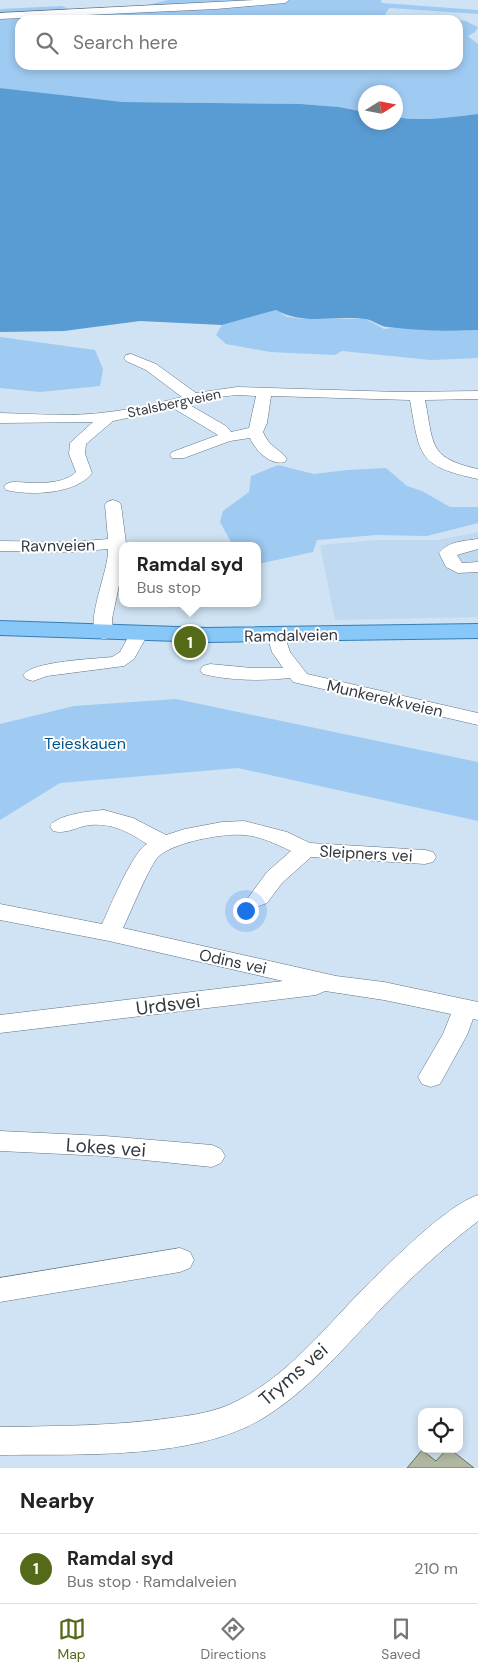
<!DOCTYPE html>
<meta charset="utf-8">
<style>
body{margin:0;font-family:"DM Sans",sans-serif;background:#f6f6f6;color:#222}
.controls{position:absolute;right:15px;bottom:15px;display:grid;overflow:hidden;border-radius:10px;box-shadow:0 2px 8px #0003}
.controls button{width:45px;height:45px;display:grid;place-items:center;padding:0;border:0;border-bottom:1px solid #e0e0e0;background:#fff;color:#222;font:25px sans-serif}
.compass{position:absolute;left:358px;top:85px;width:45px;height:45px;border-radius:50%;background:#fff;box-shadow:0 2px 8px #0003;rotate:79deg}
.you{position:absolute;left:245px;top:910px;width:18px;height:18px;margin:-12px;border:4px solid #fff;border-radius:50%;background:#1a73e8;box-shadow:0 0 0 8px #1a73e833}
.badge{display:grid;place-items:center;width:32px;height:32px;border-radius:50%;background:#556a19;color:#fff;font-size:16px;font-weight:700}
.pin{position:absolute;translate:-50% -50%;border:2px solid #fff;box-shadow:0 1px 5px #0006}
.popup{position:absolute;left:119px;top:542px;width:142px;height:65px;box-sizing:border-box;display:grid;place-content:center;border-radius:10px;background:#fff;filter:drop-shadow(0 1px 4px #0005);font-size:16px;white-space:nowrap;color:#767676}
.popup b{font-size:19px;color:#222}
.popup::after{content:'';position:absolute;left:50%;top:100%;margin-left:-10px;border:10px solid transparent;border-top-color:#fff}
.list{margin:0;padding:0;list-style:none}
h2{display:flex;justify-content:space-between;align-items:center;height:65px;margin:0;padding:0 20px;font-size:21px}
h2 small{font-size:16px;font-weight:400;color:#767676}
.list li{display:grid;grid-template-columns:32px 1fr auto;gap:15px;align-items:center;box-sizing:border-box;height:70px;padding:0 20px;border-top:1px solid #e0e0e0}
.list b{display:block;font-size:19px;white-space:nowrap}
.list p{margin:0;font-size:16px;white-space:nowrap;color:#767676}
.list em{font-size:16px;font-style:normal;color:#767676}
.icon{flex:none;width:28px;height:28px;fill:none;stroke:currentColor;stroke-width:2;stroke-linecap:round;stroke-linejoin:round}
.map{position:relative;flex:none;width:478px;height:1468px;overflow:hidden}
.search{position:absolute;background:#fff;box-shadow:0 2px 8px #0003;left:15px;right:15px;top:15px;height:55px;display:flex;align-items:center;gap:12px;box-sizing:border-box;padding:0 18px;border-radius:15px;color:#767676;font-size:19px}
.sheet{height:135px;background:#fff}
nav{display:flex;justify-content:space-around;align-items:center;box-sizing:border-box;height:70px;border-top:1px solid #e0e0e0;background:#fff;font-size:14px;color:#767676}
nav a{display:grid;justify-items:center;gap:2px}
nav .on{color:#556a19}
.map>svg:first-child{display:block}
.built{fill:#bfd9f0}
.green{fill:#9fcaf1}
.water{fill:#599cd4}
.building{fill:#b0b8a2;stroke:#686f5b}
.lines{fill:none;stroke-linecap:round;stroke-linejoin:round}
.minor-casing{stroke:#607282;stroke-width:1}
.major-casing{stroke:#357eb4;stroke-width:2}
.minor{fill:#fff;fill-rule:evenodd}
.major{fill:#87c8f8;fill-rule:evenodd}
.labels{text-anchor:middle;stroke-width:4;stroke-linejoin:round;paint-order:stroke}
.far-street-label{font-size:14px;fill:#313940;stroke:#fff}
.street-label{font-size:16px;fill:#313940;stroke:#fff}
.park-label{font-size:16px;fill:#005489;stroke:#fff}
.near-street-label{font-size:19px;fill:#313940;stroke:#fff}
</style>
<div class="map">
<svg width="478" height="1468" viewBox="0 0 478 1468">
<rect width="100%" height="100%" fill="#cfe3f4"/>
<polygon class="built" points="478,532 478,617 335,620 320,545 378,540 438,540"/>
<g class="green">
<path d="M168 0H381L382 3 478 10V14L389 8 385 15 455 20H20V65H458V20L466 21 478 27 475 32 468 36 478 44V114C451 117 423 122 396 117V92H366L365 112 339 107 301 104 123 102 0 88V9L62 6 79 14 141 11 143 6Z"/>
<polygon points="276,310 287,317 304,319 366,319 384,329 399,327 463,331 478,330 478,358 431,360 342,351 335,355 270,352 226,344 216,335 222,325"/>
<polygon points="0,337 95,350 103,369 100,386 40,392 0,388"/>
<polygon points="278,465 314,474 347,470 386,468 407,486 422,491 450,507 478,507 478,523 427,536 376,535 317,540 313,552 258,564 258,546 229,546 231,542 220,522 223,511 249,492 251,476"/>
<polygon points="176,699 478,762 478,821 238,768 60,783 0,820 0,724 74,706"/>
</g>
<path class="water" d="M0 88 123 102 301 104 339 107 365 112 366 122H396V117C423 122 451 117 478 114V330C449 332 415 330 387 327 379 326 373 320 365 319 335 315 304 326 276 310L222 325 140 321 64 331 0 332Z"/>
<polygon class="building" points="447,1449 450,1449 474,1468 407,1468 422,1450 436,1461"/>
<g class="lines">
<g class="minor-casing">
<g id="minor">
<polygon points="255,0 289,0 285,3 216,9 0,19 0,13"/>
<path d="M131 354 156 364 196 393 237 387 399 392 478 391V399L425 400C434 445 428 458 478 469V479C418 466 420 457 410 400L271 396 267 423 263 432C270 448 278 447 287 459L285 462C270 466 255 450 250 438L230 441 184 458H172L170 455 172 452 218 435 173 408 113 421 86 444 85 454 92 473C77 494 30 496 6 490L4 487 6 484 12 482C31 482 61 487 76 472L69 454 70 443 93 422 0 423V413C36 414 73 417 109 412 134 409 158 403 182 397L146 370 126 361 124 358 126 355ZM237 395 256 396 249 428 231 432 226 426 188 404 210 398Z"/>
<path d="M113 500 119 502 121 505 126 543 125 546H122V571L112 619 113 633 111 637 104 639 97 637C85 620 109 571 108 549L72 552 0 551V541L72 542 108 539 105 505 107 502Z"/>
<path d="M478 539V549L457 555 462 563 478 562V572L458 573 446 567 439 553C448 541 465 541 478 539Z"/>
<path d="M139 628 146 630 148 634 134 659 124 666 47 676 33 681 26 679 23 675C33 661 94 659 112 657L120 652 132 630Z"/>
<path d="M276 629 283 631 290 652 307 674 478 713V725L293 682 290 678C262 681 231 681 203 674L200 670 203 666 210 664 252 668H283L272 652 267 635 269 631Z"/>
<path d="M104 810 133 818 166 835 185 829 222 822 244 821 287 832 310 843 425 850 433 852 436 857 433 862 425 864 311 857 282 883 267 903 259 906 251 903 248 898 267 872 291 851C276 844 260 836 244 835 223 833 175 842 159 856 150 864 130 914 123 928L336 976 384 982 478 1002V1020L473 1019 467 1035 440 1084 431 1087 422 1084 418 1077 443 1034 451 1014 384 1000 325 991 316 995 0 1033V1015L283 981 109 941 0 920V904L102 924C110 907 133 851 147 844 127 831 109 821 84 826 73 829 65 834 53 831L50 826C58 814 91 811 104 810Z"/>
<polygon points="0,1131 105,1136 212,1145 221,1149 225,1156 221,1163 212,1167 105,1156 0,1151"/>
<path d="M478 1195V1221C442 1249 408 1280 377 1313 341 1351 306 1393 260 1420 191 1460 79 1454 0 1455V1427C57 1426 114 1426 171 1418 193 1415 216 1412 237 1401 289 1375 328 1324 369 1283 394 1259 447 1205 478 1195Z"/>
<polygon points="180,1248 190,1252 194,1260 190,1268 180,1272 0,1302 0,1278"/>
</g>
</g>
<g class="major-casing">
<polygon id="major" points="0,621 207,628 478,624 478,638 207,642 0,635"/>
</g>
<use href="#minor" class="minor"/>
<use href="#major" class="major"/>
</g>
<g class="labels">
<g class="far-street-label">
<text transform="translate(174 403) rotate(-12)" y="5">Stalsbergveien</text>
</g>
<g class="street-label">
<text transform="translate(58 545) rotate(-1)" y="6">Ravnveien</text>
<text transform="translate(291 635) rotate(-1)" y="6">Ramdalveien</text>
<text transform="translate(385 698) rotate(13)" y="6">Munkerekkveien</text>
<text transform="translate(366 853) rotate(3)" y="6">Sleipners vei</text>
<text transform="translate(233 961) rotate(12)" y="6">Odins vei</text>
</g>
<g class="park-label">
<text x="85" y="749">Teieskauen</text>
</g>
<g class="near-street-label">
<text transform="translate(168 1004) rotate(-7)" y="7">Urdsvei</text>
<text transform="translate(106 1147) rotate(4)" y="7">Lokes vei</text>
<text transform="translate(293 1374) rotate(-41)" y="7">Tryms vei</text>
</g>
</g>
</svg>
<div class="controls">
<button><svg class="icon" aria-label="locate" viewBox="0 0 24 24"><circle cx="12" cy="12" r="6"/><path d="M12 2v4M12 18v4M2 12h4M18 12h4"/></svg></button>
</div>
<svg class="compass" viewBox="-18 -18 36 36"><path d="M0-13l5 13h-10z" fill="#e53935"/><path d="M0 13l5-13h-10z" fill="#767676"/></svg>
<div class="you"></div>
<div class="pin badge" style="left:190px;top:642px">1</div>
<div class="popup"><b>Ramdal syd</b>Bus stop</div>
<div class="search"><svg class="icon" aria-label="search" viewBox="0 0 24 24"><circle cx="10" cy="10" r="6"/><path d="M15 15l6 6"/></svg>Search here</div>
</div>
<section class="sheet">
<h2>Nearby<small></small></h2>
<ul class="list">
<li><span class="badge">1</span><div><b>Ramdal syd</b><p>Bus stop · Ramdalveien</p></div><em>210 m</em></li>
</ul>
</section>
<nav>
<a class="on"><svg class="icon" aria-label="map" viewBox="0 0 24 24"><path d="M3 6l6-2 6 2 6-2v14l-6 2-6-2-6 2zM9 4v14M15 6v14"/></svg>Map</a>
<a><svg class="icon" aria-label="directions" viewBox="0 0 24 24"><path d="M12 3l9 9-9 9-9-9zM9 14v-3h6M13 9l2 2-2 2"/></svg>Directions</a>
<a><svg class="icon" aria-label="saved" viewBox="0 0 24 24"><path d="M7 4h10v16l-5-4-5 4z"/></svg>Saved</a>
</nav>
